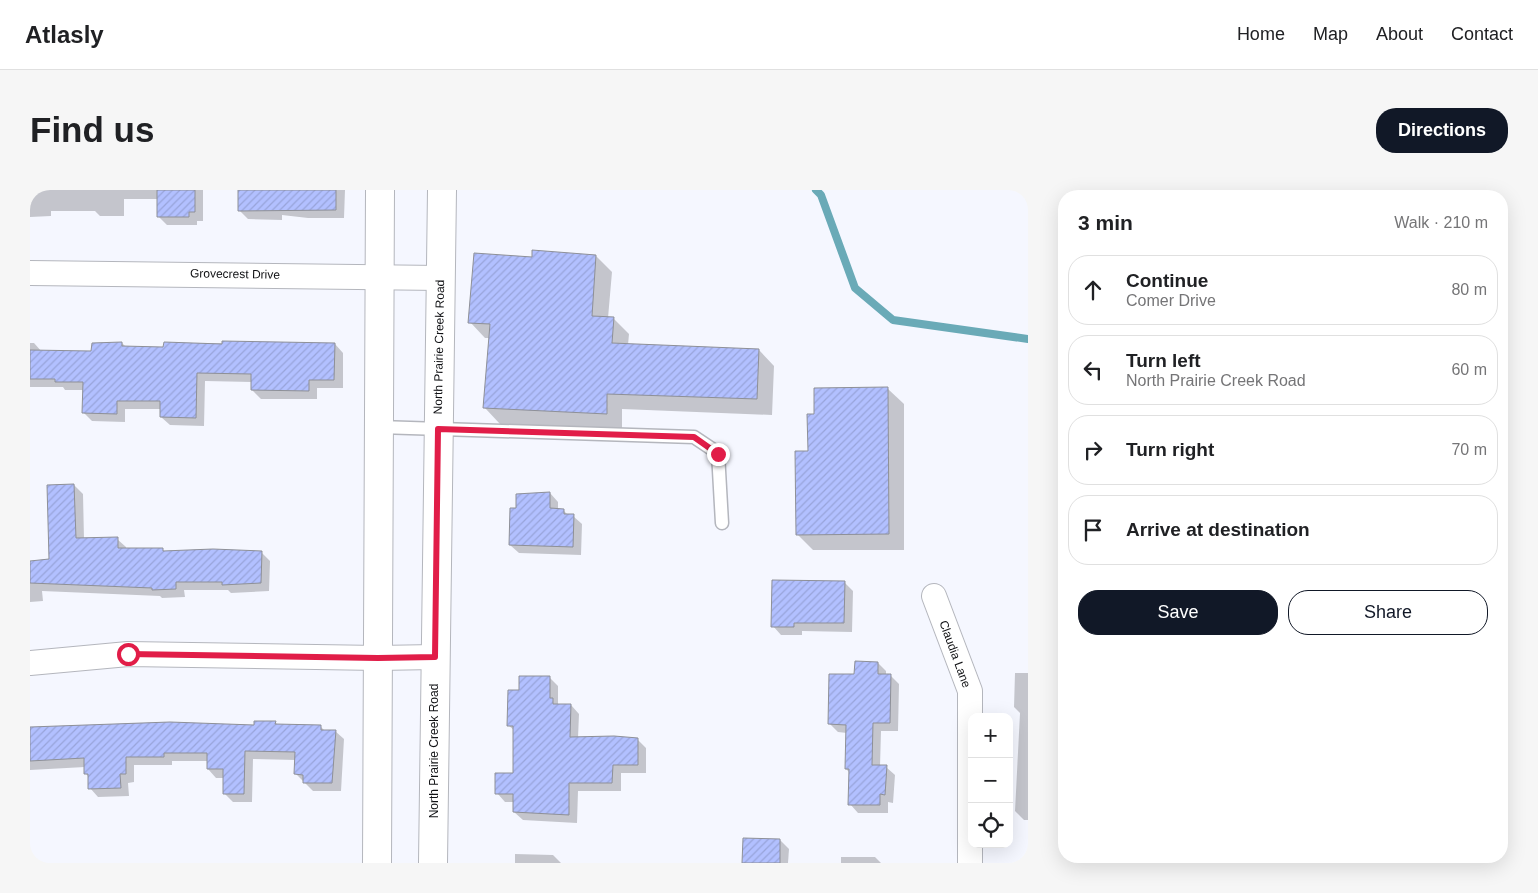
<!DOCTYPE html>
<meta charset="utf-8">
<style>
body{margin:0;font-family:Arial,sans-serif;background:#f6f6f6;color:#202124}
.controls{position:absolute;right:15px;bottom:15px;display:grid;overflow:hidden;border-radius:10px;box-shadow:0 5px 20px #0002}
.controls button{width:45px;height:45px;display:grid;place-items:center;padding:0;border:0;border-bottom:1px solid #e0e0e0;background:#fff;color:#202124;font:25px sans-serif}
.stop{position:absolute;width:15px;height:15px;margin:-11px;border:4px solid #e11d48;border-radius:50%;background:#fff}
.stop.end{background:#e11d48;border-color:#fff;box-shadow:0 1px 5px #0008}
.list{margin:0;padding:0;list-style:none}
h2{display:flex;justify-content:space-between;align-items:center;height:65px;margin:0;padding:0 20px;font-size:21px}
h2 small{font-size:16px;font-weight:400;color:#757577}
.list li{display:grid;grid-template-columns:32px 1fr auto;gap:15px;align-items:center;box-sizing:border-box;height:70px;margin:0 10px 10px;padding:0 10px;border:1px solid #e0e0e0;border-radius:20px}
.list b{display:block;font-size:19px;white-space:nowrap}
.list p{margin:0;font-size:16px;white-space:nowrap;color:#757577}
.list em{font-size:16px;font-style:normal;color:#757577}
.actions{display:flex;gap:10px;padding:15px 20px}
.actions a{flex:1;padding:11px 0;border:1px solid #111827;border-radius:20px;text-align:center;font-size:18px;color:#111827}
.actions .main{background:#111827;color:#fff}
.icon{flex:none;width:28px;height:28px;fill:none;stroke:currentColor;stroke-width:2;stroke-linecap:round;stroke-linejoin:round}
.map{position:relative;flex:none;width:998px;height:673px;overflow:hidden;border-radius:20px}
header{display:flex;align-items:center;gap:30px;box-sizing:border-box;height:70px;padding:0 25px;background:#fff;border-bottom:1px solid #e0e0e0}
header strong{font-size:24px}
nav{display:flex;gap:28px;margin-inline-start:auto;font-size:18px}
.intro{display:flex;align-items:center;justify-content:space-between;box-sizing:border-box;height:120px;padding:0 30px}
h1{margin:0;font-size:35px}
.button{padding:12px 22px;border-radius:20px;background:#111827;color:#fff;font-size:18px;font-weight:700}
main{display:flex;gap:30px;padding:0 30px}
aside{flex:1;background:#fff;border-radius:20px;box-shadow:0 5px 20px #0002}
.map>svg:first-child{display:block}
.shadow{fill:#0003}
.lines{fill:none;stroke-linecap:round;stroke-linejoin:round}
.stream{stroke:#6aaab7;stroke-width:8}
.building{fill:url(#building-hatch);stroke:#8e9097}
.service-casing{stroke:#b4b6bd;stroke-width:15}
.minor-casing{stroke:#b4b6bd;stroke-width:26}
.secondary-casing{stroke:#b4b6bd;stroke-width:30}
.service{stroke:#fff;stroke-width:12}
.minor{stroke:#fff;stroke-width:24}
.secondary{stroke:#fff;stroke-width:28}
.route{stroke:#e11d48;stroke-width:6}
.labels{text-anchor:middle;stroke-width:5;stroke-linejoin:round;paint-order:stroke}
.street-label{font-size:12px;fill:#101114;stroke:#fff}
</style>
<header>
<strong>Atlasly</strong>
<nav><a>Home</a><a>Map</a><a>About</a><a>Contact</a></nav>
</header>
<div class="intro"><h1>Find us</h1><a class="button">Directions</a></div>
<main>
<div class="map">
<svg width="998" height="673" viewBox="0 0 998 673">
<defs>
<pattern id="building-hatch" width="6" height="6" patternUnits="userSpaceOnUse" patternTransform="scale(1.25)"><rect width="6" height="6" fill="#b2c0ff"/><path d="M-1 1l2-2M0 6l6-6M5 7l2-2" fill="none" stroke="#98a4da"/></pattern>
</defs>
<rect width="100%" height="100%" fill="#f5f7ff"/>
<g class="shadow">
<polygon points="0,0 173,0 173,31 167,31 167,35 137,35 128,26 128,9 94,9 94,26 70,26 65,21 21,21 21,26 0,27"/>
<polygon points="209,0 315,0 314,28 278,28 252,25 252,30 218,29 209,20"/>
<polygon points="566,66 582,82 578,128 583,128 599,144 598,155 729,160 744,176 742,225 592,219 592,239 470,234 455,218 461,148 455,148 440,132 503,68"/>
<polygon points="0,153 4,153 12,162 63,162 92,153 96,157 135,159 135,153 305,154 313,163 313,198 287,198 287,209 231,209 222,200 222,192 175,191 174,236 140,235 131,227 131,219 95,219 95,232 62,231 54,223 54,200 35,200 33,197 0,197"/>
<polygon points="858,199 874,214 874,360 783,360 767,344 785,225"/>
<polygon points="44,295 53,304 54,349 87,349 96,357 96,359 132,359 135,362 231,362 240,371 239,401 201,403 198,400 154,400 155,407 132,408 130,406 12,401 13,411 0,412 0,372 20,370"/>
<polygon points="520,303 528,312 528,320 533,320 539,326 543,326 552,334 551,365 489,363 480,355 487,320"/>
<polygon points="814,392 823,401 822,442 772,441 772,445 751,445 743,436"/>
<polygon points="848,473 856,481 856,485 860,485 869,494 868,541 851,541 850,577 856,577 865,585 863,613 858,612 858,623 828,623 820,614 820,583 816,579 817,543 808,542 799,533 826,485"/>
<polygon points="985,483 998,483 998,630 994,630 985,621 990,523 984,517"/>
<polygon points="520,488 528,496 528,514 541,515 549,524 548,548 607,549 616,558 616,583 591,583 591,601 548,601 547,633 493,630 484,622 484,612 475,612 467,603 484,585 485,541 478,535 490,502"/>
<polygon points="245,532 248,535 290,536 295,541 305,541 314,549 311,601 283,601 266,584 266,570 223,569 222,612 203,612 194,603 195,588 186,588 178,579 178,571 142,571 142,575 104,575 104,592 98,593 99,606 68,607 60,598 59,587 55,583 55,577 0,580 0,538 111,533 164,533 166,535 225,536"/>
<polygon points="750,650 759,659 758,673 714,673"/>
<polygon points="485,664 523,665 531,673 485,673"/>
<polygon points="811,667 845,667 851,673 811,673"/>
</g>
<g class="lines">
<polyline class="stream" points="786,0 791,5 825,98 863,130 998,149"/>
</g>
<g class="building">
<polygon points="127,0 165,0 165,22 159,22 159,27 127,27"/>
<polygon points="208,0 306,0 306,20 208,21"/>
<polygon points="502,60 566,65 562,126 584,127 582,153 729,159 727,209 577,204 577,224 453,218 460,134 438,133 444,63 502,67"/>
<polygon points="192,151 305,153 304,190 279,190 279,201 221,200 221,184 167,183 166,228 130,227 130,211 87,211 87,224 52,223 53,192 25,192 25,189 0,189 0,160 61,161 62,153 92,152 92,156 133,157 134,152 192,154"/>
<polygon points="858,197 859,344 766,345 765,261 778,261 777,224 784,224 784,198"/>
<polygon points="44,294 46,348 88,347 88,358 133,358 133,361 183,359 232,361 231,393 192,395 192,392 146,392 146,399 122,400 122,398 0,393 0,371 19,369 17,295"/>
<polygon points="520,302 520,318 534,319 534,324 544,324 543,357 479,355 480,318 486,318 486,304"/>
<polygon points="742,390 815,391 814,433 764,433 764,437 741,437"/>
<polygon points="825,471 848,472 848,484 861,484 860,533 843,533 842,575 857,575 855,605 850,604 850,615 818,615 819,579 815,579 816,535 798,534 799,484 824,484"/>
<polygon points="489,486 520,486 520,508 523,508 523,514 541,514 540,547 584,546 608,548 608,575 583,575 582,593 539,593 539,625 483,622 483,604 465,604 465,583 483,583 483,536 477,536 478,500 489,500"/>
<polygon points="224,531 246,531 245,534 291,535 291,540 306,540 302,593 273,593 273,585 264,584 265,562 215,561 214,604 193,604 193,579 177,579 177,563 134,563 134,567 96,567 96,584 90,584 91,598 58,599 58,584 54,584 54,568 0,571 0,537 140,532 224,535"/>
<polygon points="713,648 750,649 750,673 712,673"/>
</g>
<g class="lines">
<g class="service-casing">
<polyline id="service" points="349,237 664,247 688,263 692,333"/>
</g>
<g class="minor-casing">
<g id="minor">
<polyline points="0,83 410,88"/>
<polyline points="904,406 940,501 940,673"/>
<polyline points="0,473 98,464 348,468 405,467"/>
</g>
</g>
<g class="secondary-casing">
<g id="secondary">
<polyline points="347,673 350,0"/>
<polyline points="403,673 412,0"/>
</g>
</g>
<use href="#service" class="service"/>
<use href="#minor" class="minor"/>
<use href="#secondary" class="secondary"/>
</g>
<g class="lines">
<polyline class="route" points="98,464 348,468 405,467 408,239 664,247 688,264"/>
</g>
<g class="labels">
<g class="street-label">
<text transform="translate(205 84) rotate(1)" y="4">Grovecrest Drive</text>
<text transform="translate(409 157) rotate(-89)" y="4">North Prairie Creek Road</text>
<text transform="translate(925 464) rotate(70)" y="4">Claudia Lane</text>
<text transform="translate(404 561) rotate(-90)" y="4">North Prairie Creek Road</text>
</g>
</g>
</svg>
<div class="controls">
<button>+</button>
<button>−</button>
<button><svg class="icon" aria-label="locate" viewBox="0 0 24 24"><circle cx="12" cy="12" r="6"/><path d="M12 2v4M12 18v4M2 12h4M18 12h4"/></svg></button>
</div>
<div class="stop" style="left:98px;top:464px"></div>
<div class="stop end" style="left:688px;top:264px"></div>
</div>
<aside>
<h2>3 min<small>Walk · 210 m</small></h2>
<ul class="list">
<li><svg class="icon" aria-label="ahead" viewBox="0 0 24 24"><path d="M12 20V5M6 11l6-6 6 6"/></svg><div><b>Continue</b><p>Comer Drive</p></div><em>80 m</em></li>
<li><svg class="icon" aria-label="left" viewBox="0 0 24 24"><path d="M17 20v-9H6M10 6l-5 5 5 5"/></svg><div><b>Turn left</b><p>North Prairie Creek Road</p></div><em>60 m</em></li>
<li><svg class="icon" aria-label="right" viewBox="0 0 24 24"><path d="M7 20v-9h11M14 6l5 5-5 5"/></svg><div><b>Turn right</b></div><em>70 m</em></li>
<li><svg class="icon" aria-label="arrive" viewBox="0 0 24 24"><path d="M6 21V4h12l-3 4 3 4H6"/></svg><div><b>Arrive at destination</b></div></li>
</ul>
<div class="actions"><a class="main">Save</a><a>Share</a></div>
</aside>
</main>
